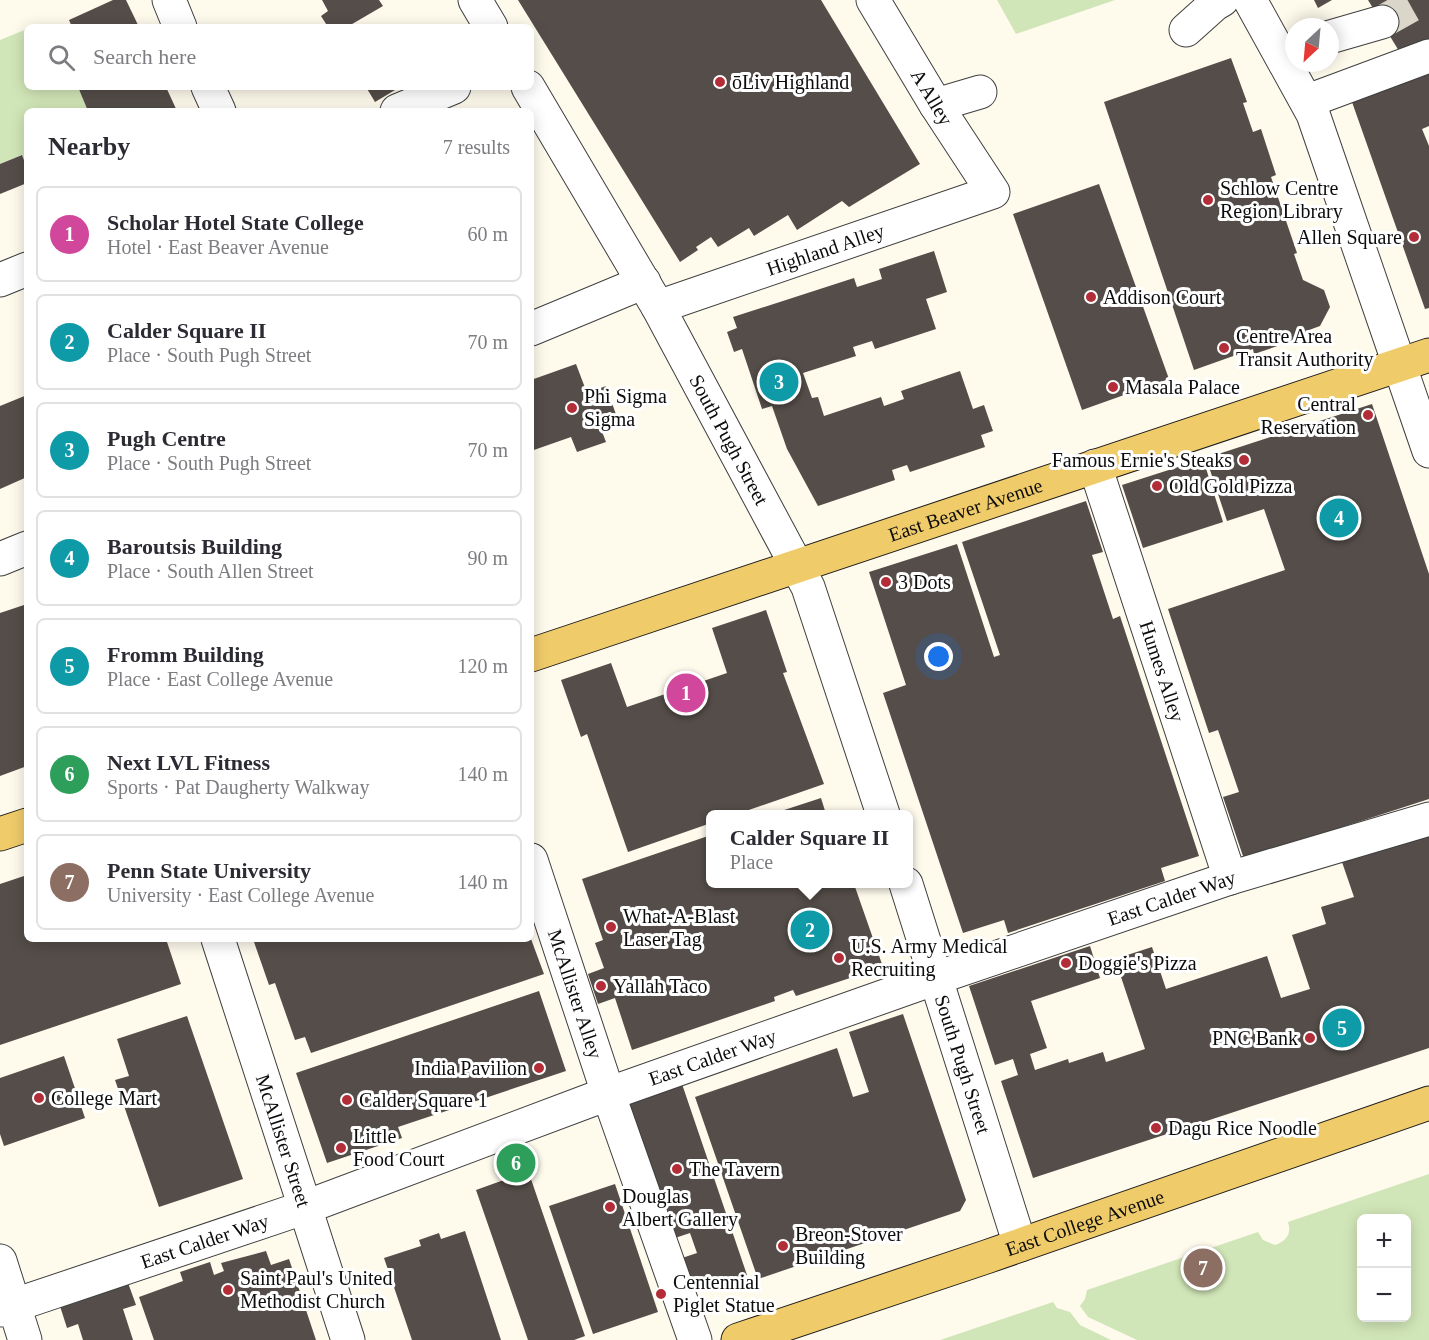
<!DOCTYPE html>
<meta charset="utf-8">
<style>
body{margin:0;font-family:Georgia,serif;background:#f7f7f7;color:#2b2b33}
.controls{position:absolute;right:18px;bottom:18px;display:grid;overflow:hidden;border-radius:9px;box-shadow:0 3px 15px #0003}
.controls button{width:54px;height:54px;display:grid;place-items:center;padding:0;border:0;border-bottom:2px solid #e1e1e2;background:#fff;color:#2b2b33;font:30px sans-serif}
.compass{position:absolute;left:1285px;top:18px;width:54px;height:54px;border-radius:50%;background:#fff;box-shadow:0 3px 15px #0003;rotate:206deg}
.you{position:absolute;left:939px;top:657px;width:21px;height:21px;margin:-15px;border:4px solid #fff;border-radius:50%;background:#1a73e8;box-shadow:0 0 0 9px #1a73e833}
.badge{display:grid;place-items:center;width:39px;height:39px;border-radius:50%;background:#b32d38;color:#fff;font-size:20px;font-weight:700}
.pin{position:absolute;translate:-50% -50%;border:3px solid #fff;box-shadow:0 2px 6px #0006}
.popup{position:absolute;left:706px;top:810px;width:207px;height:78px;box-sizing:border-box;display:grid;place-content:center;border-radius:9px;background:#fff;filter:drop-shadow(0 2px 4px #0005);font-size:20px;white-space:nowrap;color:#7c7c81}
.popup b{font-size:22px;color:#2b2b33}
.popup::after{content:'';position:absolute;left:50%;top:100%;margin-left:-12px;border:12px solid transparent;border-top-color:#fff}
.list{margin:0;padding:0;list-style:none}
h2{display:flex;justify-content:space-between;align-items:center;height:78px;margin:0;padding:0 24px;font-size:26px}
h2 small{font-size:20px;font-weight:400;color:#7c7c81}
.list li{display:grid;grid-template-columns:39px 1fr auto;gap:18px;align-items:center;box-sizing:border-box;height:96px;margin:0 12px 12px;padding:0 12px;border:2px solid #e1e1e2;border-radius:9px}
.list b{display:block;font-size:22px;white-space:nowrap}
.list p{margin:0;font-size:20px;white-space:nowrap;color:#7c7c81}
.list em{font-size:20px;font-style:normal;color:#7c7c81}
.icon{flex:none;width:33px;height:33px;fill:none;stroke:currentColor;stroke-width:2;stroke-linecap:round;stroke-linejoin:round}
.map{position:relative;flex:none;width:1429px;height:1340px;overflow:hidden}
.search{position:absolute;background:#fff;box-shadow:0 3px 15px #0003;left:24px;top:24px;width:510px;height:66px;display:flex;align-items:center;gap:15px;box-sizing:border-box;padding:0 21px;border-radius:9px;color:#7c7c81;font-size:22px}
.panel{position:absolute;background:#fff;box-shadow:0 3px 15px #0003;left:24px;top:108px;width:510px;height:834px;border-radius:9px}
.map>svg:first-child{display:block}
.green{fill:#d1e6b8;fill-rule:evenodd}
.building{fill:#544d49}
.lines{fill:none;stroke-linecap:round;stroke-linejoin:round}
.minor-tunnel{stroke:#dad6ca;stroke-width:33;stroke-dasharray:33 16;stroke-linecap:butt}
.minor-casing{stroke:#3f3f3f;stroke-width:35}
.major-casing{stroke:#1d1d1d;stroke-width:35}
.minor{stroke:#fff;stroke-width:33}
.major{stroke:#f0cb6a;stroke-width:33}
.poi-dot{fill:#b32d38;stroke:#fff;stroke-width:2}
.labels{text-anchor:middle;stroke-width:6;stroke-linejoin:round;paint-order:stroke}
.poi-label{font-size:20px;fill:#0c0c0c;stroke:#fff;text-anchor:start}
.street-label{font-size:20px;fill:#0c0c0c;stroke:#fff}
</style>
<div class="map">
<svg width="1429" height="1340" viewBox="0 0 1429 1340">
<rect width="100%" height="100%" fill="#fefaec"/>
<g class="green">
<polygon points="997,0 1115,0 1016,34"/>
<polygon points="27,29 27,87 78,87 88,111 27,111 27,168 21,155 0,164 0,40"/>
<path d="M1429 1174V1340H1137L1088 1317 1080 1306 1085 1299 1087 1290 1258 1232 1263 1240 1275 1245C1286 1241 1292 1234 1288 1222ZM1406 1218V1318H1362V1218Z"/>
<polygon points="1053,1302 1057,1308 1070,1312 1080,1325 1111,1340 940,1340"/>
</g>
<g class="building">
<polygon points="113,0 126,0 139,27 72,27 69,20"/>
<polygon points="322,0 379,0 383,6 347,27 328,27 321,16 328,11"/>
<polygon points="518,0 821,0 920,164 849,207 842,201 797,230 788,215 754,236 749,228 718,247 711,237 696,247 698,250 680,262"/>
<polygon points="1314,0 1332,0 1318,8"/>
<polygon points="1368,0 1429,0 1429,46 1402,56"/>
<polygon points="1231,58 1247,102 1243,103 1253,132 1261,129 1276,175 1271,177 1297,253 1294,254 1303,280 1324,290 1330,307 1320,326 1309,330 1310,335 1254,354 1253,349 1194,370 1104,102"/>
<polygon points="1429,74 1429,126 1422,129 1429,146 1429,308 1425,309 1352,102"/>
<polygon points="78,87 166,87 177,111 88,111"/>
<polygon points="366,87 400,87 375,102"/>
<polygon points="22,155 27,168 27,183 0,194 0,164"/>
<polygon points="1099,184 1169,379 1082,410 1013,214"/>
<polygon points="934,251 947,292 926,299 936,329 875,349 872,341 853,347 856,356 803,373 812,398 818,397 824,416 881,397 884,406 904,399 901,391 960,371 973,409 984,405 993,431 981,435 985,447 910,472 907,465 892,470 895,480 818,506 787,449 772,406 762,409 742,349 734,352 727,332 737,328 733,317 854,278 857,287 882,279 879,269"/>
<polygon points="576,364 587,393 606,386 619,423 601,429 606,442 577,452 571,437 531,451 531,380"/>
<polygon points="27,395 27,477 0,489 0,406"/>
<polygon points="1372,404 1429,574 1429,799 1244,859 1223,797 1239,792 1218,730 1209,733 1168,609 1285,570 1264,509 1227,521 1206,458"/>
<polygon points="1203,459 1223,522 1143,548 1122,485"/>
<polygon points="1086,501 1103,552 1092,555 1113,619 1120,616 1199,856 1161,868 1165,881 1008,933 1004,920 963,933 883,693 906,685 869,572 957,544 994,657 1000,655 962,542"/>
<polygon points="27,604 27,766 0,776 0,613"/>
<polygon points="766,610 787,672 783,673 824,784 737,814 711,814 711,823 628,852 587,734 581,737 561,680 611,663 627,707 727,673 712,628"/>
<polygon points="821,798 826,814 772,814"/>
<polygon points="1429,824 1429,1048 1033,1178 1001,1081 1018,1075 1013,1059 995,1065 969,986 1090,946 1100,978 1031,1001 1047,1048 1030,1054 1035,1070 1068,1059 1069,1063 1103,1052 1106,1062 1145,1049 1115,959 1152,947 1166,989 1267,956 1281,998 1310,989 1292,935 1326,924 1321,907 1354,897 1342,862 1370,853"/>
<polygon points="711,835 711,884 854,884 883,967 796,996 793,990 774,997 775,1001 632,1050 615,998 598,1004 588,974 604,968 595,943 603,940 582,879"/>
<polygon points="27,875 27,939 166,939 181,984 0,1045 0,884"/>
<polygon points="253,939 531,939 544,974 311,1053 305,1037 295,1040 275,983 269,985"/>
<polygon points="539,991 566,1071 398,1127 402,1138 327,1163 296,1073"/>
<polygon points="903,1014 966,1200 960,1211 758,1279 695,1097 837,1048 853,1097 869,1092 849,1032"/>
<polygon points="187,1016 243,1179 159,1207 115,1080 129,1076 117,1039"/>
<polygon points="64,1056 85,1118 4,1146 0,1134 0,1078"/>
<polygon points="682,1084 747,1275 694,1293 682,1258 697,1253 690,1233 669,1240 622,1104"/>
<polygon points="522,1153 585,1336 574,1340 528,1340 476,1190 512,1177 506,1158"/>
<polygon points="615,1184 658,1312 593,1334 549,1206"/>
<polygon points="465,1231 501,1340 412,1340 384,1258 421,1246 419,1240 439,1233 441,1239"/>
<polygon points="266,1251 271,1265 289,1259 316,1340 154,1340 139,1297 183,1281 180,1272 210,1262 214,1275 224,1271 221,1263"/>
<polygon points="127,1280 136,1305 123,1309 133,1340 83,1340 78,1324 67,1328 59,1303"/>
</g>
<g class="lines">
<polyline class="minor-tunnel" points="1382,22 1421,0"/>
<g class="minor-casing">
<g id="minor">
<polyline points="169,0 180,27"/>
<polyline points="475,0 491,27"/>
<polyline points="1250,0 1313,114 1429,451"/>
<polyline points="1186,30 1215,4 1222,0"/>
<polyline points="1330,37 1382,22"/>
<polyline points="208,87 219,111"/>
<path id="s1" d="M528 87 658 307 808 587 883 814"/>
<polyline points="1308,101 1429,56"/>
<polyline points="936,105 980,92"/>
<polyline points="397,111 454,87"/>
<polyline points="0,280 27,269"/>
<path id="s2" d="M658 307 993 192 936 105 873 0"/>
<polyline points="531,329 644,282"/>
<path id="s3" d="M1095 466 1230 878"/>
<polyline points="0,559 27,548"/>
<path id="s4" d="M531 860 608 1093 695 1340"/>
<path id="s5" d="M906 884 1020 1245"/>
<path id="s6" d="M218 939 348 1340"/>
<polyline points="0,1261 25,1340"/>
<path id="s7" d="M0 1310 306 1207 591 1100 936 978 1230 878 1429 819"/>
</g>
</g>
<g class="major-casing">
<g id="major">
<path id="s8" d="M531 655 1429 355"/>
<polyline points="0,834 27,825"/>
<path id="s9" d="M738 1340 986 1257 1429 1103"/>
</g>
</g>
<use href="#minor" class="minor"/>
<use href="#major" class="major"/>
</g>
<g class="poi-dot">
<circle cx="720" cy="82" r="6"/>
<circle cx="1208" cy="200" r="6"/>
<circle cx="1414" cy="237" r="6"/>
<circle cx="1091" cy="297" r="6"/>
<circle cx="1224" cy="348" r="6"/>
<circle cx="1113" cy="387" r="6"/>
<circle cx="572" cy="408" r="6"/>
<circle cx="1368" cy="415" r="6"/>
<circle cx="1244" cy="460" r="6"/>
<circle cx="1157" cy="486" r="6"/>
<circle cx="886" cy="582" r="6"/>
<circle cx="611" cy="927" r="6"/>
<circle cx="839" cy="958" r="6"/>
<circle cx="1066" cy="963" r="6"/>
<circle cx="601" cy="986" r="6"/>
<circle cx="1310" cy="1038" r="6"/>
<circle cx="539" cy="1068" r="6"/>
<circle cx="39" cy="1098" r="6"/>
<circle cx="347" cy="1100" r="6"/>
<circle cx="1156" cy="1128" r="6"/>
<circle cx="341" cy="1148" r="6"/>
<circle cx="677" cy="1169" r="6"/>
<circle cx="610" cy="1207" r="6"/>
<circle cx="783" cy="1246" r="6"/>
<circle cx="228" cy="1290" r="6"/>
<circle cx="661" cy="1294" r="6"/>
</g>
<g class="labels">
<g class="poi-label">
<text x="732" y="89">ōLiv Highland</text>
<text x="1220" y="195">Schlow Centre<tspan x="1220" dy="23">Region Library</tspan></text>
<text x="1402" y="244" text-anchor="end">Allen Square</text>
<text x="1103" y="304">Addison Court</text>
<text x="1236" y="343">Centre Area<tspan x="1236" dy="23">Transit Authority</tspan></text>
<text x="1125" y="394">Masala Palace</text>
<text x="584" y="403">Phi Sigma<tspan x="584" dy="23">Sigma</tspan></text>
<text x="1356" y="411" text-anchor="end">Central<tspan x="1356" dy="23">Reservation</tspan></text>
<text x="1232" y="467" text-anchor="end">Famous Ernie's Steaks</text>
<text x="1169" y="493">Old Gold Pizza</text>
<text x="898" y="589">3 Dots</text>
<text x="623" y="923">What-A-Blast<tspan x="623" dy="23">Laser Tag</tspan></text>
<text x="851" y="953">U.S. Army Medical<tspan x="851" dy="23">Recruiting</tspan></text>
<text x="1078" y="970">Doggie's Pizza</text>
<text x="613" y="993">Yallah Taco</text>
<text x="1298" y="1045" text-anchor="end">PNC Bank</text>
<text x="527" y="1075" text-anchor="end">India Pavilion</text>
<text x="51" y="1105">College Mart</text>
<text x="359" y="1107">Calder Square 1</text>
<text x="1168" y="1135">Dagu Rice Noodle</text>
<text x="353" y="1143">Little<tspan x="353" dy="23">Food Court</tspan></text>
<text x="689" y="1176">The Tavern</text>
<text x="622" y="1203">Douglas<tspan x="622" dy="23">Albert Gallery</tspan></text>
<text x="795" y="1241">Breon-Stover<tspan x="795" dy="23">Building</tspan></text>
<text x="240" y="1285">Saint Paul's United<tspan x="240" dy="23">Methodist Church</tspan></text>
<text x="673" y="1289">Centennial<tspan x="673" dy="23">Piglet Statue</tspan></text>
</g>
<g class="street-label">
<text transform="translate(932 97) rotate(59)" y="7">A Alley</text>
<text dy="7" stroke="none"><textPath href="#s2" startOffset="177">Highland Alley</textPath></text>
<text dy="7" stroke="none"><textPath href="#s1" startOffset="406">South Pugh Street</textPath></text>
<text dy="7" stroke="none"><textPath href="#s8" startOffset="458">East Beaver Avenue</textPath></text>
<text dy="7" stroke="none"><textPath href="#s3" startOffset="216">Humes Alley</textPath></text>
<text dy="7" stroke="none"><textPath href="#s7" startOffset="1242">East Calder Way</textPath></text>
<text dy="7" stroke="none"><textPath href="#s4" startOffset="141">McAllister Alley</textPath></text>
<text dy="7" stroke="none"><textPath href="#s7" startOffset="756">East Calder Way</textPath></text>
<text dy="7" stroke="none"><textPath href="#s5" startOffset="189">South Pugh Street</textPath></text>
<text dy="7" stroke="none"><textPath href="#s6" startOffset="212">McAllister Street</textPath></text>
<text dy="7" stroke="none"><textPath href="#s9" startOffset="366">East College Avenue</textPath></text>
<text dy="7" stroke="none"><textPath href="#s7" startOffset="216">East Calder Way</textPath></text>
</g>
</g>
</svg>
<div class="controls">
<button>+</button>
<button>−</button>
</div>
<svg class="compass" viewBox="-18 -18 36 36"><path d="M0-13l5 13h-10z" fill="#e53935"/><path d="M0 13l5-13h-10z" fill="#7c7c81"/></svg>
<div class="you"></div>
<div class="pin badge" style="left:686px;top:693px;background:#d1479c">1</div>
<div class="pin badge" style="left:810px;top:930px;background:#0f9aa8">2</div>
<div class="popup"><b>Calder Square II</b>Place</div>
<div class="pin badge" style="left:779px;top:382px;background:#0f9aa8">3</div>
<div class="pin badge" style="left:1339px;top:518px;background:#0f9aa8">4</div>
<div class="pin badge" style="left:1342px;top:1028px;background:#0f9aa8">5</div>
<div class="pin badge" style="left:516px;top:1163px;background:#2e9e5b">6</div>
<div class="pin badge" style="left:1203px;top:1268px;background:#8d6e63">7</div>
<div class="search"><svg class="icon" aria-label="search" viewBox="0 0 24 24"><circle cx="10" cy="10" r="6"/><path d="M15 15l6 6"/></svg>Search here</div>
<section class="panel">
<h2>Nearby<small>7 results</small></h2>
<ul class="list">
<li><span class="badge" style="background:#d1479c">1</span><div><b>Scholar Hotel State College</b><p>Hotel · East Beaver Avenue</p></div><em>60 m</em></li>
<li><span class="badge" style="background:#0f9aa8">2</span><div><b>Calder Square II</b><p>Place · South Pugh Street</p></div><em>70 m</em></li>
<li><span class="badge" style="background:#0f9aa8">3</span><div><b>Pugh Centre</b><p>Place · South Pugh Street</p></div><em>70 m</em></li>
<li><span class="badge" style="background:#0f9aa8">4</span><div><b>Baroutsis Building</b><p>Place · South Allen Street</p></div><em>90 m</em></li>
<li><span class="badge" style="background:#0f9aa8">5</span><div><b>Fromm Building</b><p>Place · East College Avenue</p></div><em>120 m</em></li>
<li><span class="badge" style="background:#2e9e5b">6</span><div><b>Next LVL Fitness</b><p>Sports · Pat Daugherty Walkway</p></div><em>140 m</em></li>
<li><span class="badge" style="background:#8d6e63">7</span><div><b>Penn State University</b><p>University · East College Avenue</p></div><em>140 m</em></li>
</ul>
</section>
</div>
